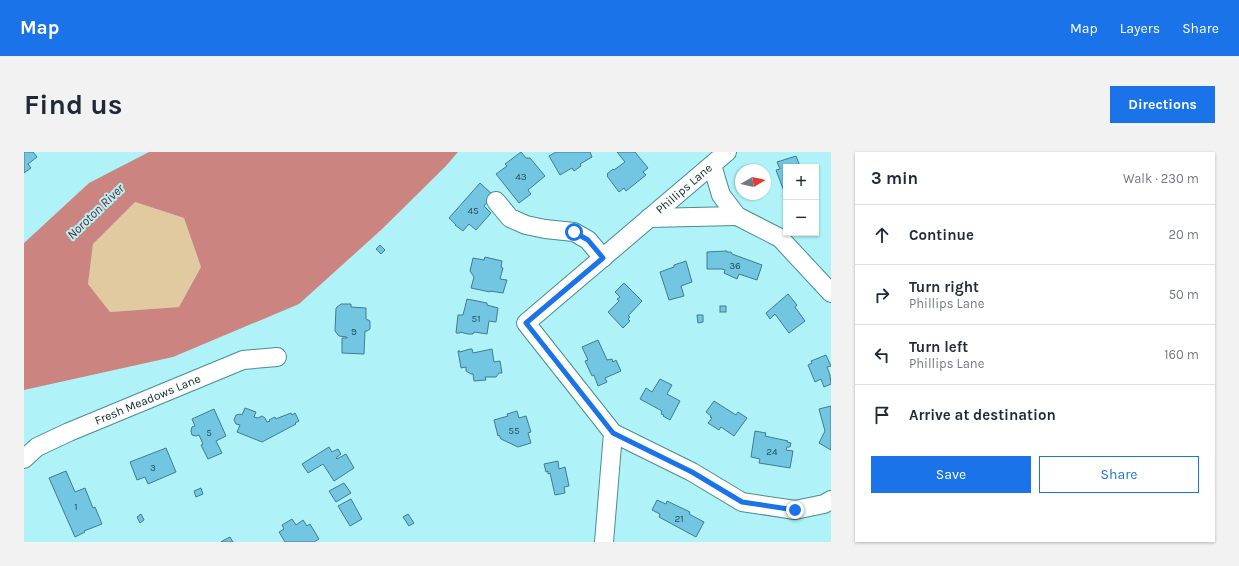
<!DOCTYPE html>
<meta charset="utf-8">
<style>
body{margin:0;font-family:Karla,sans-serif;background:#f2f2f3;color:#1f2937}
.controls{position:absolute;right:12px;top:12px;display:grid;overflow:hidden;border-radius:0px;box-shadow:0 1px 3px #0004}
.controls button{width:36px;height:36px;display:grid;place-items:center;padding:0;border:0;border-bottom:1px solid #e0e1e3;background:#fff;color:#1f2937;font:20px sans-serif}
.compass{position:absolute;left:711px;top:12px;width:36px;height:36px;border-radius:50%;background:#fff;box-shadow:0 1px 3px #0004;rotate:81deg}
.stop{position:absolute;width:12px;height:12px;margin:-9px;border:3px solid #1a73e8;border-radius:50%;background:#fff}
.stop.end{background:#1a73e8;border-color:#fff;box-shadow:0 1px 4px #0008}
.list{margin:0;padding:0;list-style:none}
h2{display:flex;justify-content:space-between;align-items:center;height:52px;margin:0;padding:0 16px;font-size:17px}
h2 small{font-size:13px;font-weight:400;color:#747a83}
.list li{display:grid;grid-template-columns:26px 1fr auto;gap:12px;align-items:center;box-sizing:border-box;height:60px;padding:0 16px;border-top:1px solid #e0e1e3}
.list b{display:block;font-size:15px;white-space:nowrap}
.list p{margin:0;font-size:13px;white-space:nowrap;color:#747a83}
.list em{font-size:13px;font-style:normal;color:#747a83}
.actions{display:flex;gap:8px;padding:12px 16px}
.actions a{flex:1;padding:9px 0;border:1px solid #1a73e8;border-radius:0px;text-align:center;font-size:14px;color:#1a73e8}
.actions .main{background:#1a73e8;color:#fff}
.icon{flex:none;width:22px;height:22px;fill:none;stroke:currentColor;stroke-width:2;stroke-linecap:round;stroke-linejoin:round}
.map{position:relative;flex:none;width:807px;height:390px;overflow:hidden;border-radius:0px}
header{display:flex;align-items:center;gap:24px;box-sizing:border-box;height:56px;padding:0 20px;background:#1a73e8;color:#fff}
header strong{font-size:19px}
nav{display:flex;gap:22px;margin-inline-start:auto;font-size:14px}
.intro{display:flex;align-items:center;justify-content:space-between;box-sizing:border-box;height:96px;padding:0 24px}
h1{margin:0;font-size:28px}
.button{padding:10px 18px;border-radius:0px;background:#1a73e8;color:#fff;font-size:14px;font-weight:700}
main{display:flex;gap:24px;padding:0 24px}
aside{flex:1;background:#fff;border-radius:0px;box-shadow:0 1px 3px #0004}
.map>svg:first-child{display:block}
.green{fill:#e1caa0}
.water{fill:#cc8481;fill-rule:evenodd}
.building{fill:#73c6e2;stroke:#417b8f}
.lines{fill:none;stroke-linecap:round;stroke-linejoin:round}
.minor-casing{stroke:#498c91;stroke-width:20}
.minor{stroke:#fff;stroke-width:18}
.route{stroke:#1a73e8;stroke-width:5}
.labels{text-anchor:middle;stroke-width:4;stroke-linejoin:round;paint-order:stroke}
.number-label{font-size:10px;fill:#234d56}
.street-label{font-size:12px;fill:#082527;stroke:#aff3f9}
.water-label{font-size:13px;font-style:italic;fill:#7a2327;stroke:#aff3f9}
</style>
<header>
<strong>Map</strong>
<nav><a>Map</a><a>Layers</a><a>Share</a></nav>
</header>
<div class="intro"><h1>Find us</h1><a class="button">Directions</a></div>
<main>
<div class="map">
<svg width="807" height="390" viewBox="0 0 807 390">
<rect width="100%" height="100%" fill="#aff3f9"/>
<polygon class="green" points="111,50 160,66 177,115 155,155 86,160 64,132 69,92"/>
<path class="water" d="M125 0H434L421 15 357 78 275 152 149 205 0 238V91L65 31ZM111 50 160 66 177 115 155 155 86 160 64 132 69 92Z"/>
<g class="building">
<polygon points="0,0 9,0 13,5 4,12 7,16 0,21"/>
<polygon points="497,0 502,6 506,6 521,24 504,38 507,42 495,51 472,22 483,14 481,12"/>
<polygon points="532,0 566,0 568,5 556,12 557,14 550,19 548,16 536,23 525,4"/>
<polygon points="593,0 611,0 624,16 619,20 622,23 602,39 600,36 595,40 583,24 584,23 583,22 589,17 590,18 601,10"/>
<polygon points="772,4 776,14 762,15 761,42 752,18 756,17 753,10"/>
<polygon points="456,31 469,43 460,54 467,61 452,78 445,72 439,79 431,73 432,73 425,66"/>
<polygon points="356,93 361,98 357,102 352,97"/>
<polygon points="703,99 703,100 707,100 708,102 738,113 733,128 715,122 713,127 700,121 701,118 698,117 683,117 683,100"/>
<polygon points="461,105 478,109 477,115 479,116 476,127 483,128 479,141 466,139 466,140 447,136 450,125 446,119 449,106 460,108"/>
<polygon points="662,109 668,130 657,134 660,144 645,148 636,120 650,115 650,113"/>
<polygon points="600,131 618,149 604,164 606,165 604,167 606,169 599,176 584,160 595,149 593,147 596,145 591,140"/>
<polygon points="764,142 773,153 771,155 781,169 765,181 751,162 746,167 742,161"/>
<polygon points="443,147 463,151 463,153 474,156 472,170 465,169 463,182 450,180 449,182 444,182 436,180 436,181 432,181 434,163 439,163"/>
<polygon points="317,152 327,152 327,155 342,156 342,167 346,169 346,177 343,179 341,179 340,202 318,201 318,186 323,186 323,185 315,184 311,179 312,156"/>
<rect x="696" y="154" width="6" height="6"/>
<polygon points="673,163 679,163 679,170 674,171"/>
<polygon points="574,188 583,208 588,207 589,210 592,208 597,219 581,226 583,230 574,234 570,223 568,224 561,209 564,208 558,195"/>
<polygon points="446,197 448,197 449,201 468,197 470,210 476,209 478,221 475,221 472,225 461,225 462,228 450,229 449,222 447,222 442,219 442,215 437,216 434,199 436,199 436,200"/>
<polygon points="802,203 807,214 803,215 806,223 807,232 800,235 797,227 791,230 784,213 788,211 787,209"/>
<polygon points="636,227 648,233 643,242 656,249 646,268 639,264 640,263 637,262 638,259 616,247 622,236 628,240"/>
<polygon points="690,249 712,263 714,260 723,266 710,284 697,275 695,278 684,271 688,266 686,265 687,264 682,260"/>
<polygon points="807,254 807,298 795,291 801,279 795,257"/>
<polygon points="221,256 232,260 230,265 234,266 238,264 241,266 243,270 246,269 245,268 251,265 252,267 254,266 267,261 268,263 271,261 275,269 271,271 272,272 238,290 213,280 216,273 212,272 210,268 212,263 216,262 218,263"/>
<polygon points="190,257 202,284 192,289 198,301 184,307 177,293 179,292 175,283 172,284 168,283 167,279 168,275 171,274 168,267"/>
<polygon points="493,259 495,266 502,264 507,280 504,281 507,291 494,295 477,287 475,283 474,284 470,268 484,264 483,262"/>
<polygon points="731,279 742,281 741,284 764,289 763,290 767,291 766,295 763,295 762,298 769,299 766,316 735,311 736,307 727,305"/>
<polygon points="305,295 308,300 314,297 317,302 312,306 313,307 322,302 330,316 310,329 299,312 284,321 278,312"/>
<polygon points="142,296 152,320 124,332 121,325 113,328 106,310"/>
<polygon points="534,309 535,317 541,315 545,334 540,335 541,341 531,343 526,321 524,322 524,319 522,320 520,312"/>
<polygon points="42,319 51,340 61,336 69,356 71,355 78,372 60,379 61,380 51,385 25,326"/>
<polygon points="320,331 327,341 312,350 305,339"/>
<polygon points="177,336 179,342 172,345 170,339"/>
<polygon points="327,347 338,367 326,374 314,354"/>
<polygon points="633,348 642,352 643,349 666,360 665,362 680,370 672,385 635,365 636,362 628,358"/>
<polygon points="117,362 120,368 116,371 113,365"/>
<polygon points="384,362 390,371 385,374 379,365"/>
<polygon points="268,367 272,373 279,368 283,374 286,372 295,387 290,390 261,390 255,380 260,377 258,373"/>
<polygon points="206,385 209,390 197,390 200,388"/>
</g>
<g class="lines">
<g class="minor-casing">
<g id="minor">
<polyline points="688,13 697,43 713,64 756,86 807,141"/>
<polyline points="472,49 486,66 502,73 521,77 550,80 564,88 579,106"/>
<polyline points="625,66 713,64"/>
<polyline points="589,281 668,320 718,350 771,358 800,352 807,348"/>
<path id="s1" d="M0 307 13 295 45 280 219 208 253 205"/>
<path id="s2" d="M580 390 589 281 502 171 703 0"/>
</g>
</g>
<use href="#minor" class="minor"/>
</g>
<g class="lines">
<polyline class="route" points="550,80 564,88 579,106 502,171 589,281 668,320 718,350 771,358"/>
</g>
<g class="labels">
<g class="number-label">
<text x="497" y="28">43</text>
<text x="449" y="62">45</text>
<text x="711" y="117">36</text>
<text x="452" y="170">51</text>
<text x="330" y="183">9</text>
<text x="490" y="282">55</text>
<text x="185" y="284">5</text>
<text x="748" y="303">24</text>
<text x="129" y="319">3</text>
<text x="52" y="358">1</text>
<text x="655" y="370">21</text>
</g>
<g class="street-label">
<text dy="4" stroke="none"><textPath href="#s2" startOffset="457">Phillips Lane</textPath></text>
<text dy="4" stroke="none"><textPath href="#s1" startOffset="138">Fresh Meadows Lane</textPath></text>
</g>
<g class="water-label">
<text transform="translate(71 59) rotate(-44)" y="5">Noroton River</text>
</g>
</g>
</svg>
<div class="controls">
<button>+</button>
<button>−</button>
</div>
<svg class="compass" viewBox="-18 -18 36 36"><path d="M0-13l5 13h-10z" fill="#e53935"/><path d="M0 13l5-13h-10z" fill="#747a83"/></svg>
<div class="stop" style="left:550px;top:80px"></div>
<div class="stop end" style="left:771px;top:358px"></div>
</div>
<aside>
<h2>3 min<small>Walk · 230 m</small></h2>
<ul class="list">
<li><svg class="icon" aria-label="ahead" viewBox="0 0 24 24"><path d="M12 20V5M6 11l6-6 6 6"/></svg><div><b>Continue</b></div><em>20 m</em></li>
<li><svg class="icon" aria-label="right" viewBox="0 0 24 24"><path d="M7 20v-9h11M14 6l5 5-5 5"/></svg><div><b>Turn right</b><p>Phillips Lane</p></div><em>50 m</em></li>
<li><svg class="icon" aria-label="left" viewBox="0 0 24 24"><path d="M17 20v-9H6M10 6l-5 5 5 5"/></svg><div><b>Turn left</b><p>Phillips Lane</p></div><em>160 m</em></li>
<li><svg class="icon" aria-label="arrive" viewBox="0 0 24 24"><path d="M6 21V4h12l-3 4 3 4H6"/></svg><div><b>Arrive at destination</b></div></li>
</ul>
<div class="actions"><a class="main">Save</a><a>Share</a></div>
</aside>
</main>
